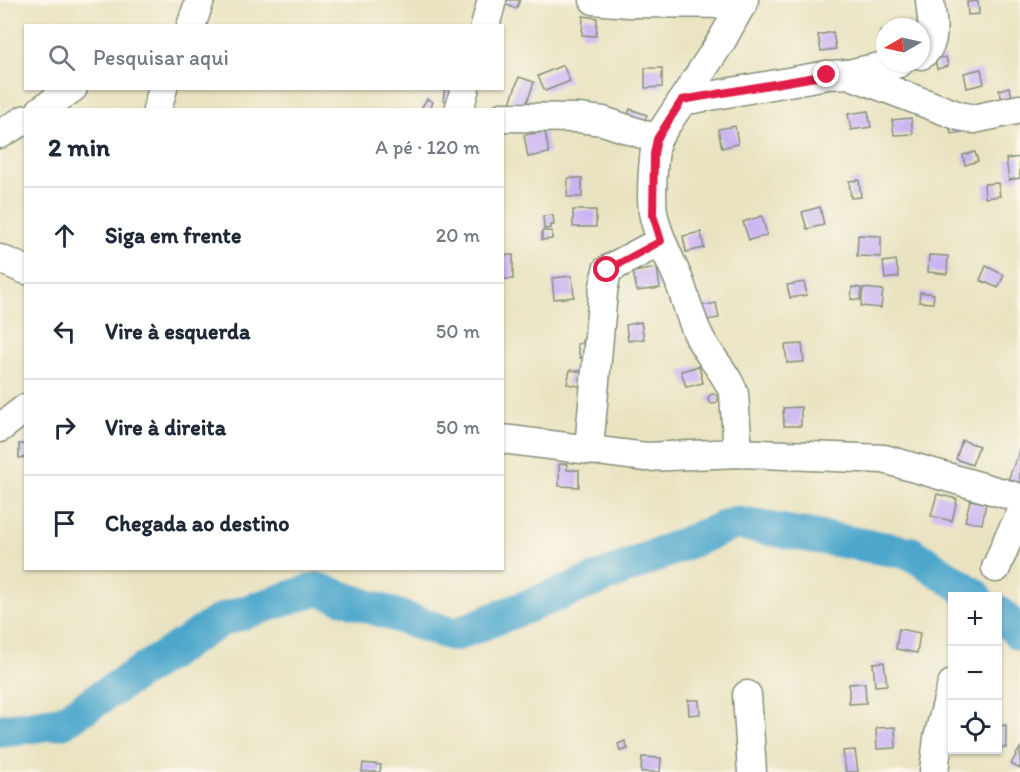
<!DOCTYPE html>
<html lang="pt">
<meta charset="utf-8">
<style>
body{margin:0;font-family:Itim,sans-serif;background:#f2f2f3;color:#1f2937}
.controls{position:absolute;right:18px;bottom:18px;display:grid;overflow:hidden;border-radius:0px;box-shadow:0 2px 4px #0004}
.controls button{width:54px;height:54px;display:grid;place-items:center;padding:0;border:0;border-bottom:2px solid #e0e1e3;background:#fff;color:#1f2937;font:30px sans-serif}
.compass{position:absolute;left:876px;top:18px;width:54px;height:54px;border-radius:50%;background:#fff;box-shadow:0 2px 4px #0004;rotate:261deg}
.stop{position:absolute;width:18px;height:18px;margin:-14px;border:4px solid #e11d48;border-radius:50%;background:#fff}
.stop.end{background:#e11d48;border-color:#fff;box-shadow:0 2px 6px #0008}
.list{margin:0;padding:0;list-style:none}
h2{display:flex;justify-content:space-between;align-items:center;height:78px;margin:0;padding:0 24px;font-size:26px}
h2 small{font-size:20px;font-weight:400;color:#747a83}
.list li{display:grid;grid-template-columns:39px 1fr auto;gap:18px;align-items:center;box-sizing:border-box;height:96px;padding:0 24px;border-top:2px solid #e0e1e3}
.list b{display:block;font-size:22px;white-space:nowrap}
.list em{font-size:20px;font-style:normal;color:#747a83}
.icon{flex:none;width:33px;height:33px;fill:none;stroke:currentColor;stroke-width:2;stroke-linecap:round;stroke-linejoin:round}
.map{position:relative;flex:none;width:1020px;height:772px;overflow:hidden}
.search{position:absolute;background:#fff;box-shadow:0 2px 4px #0004;left:24px;top:24px;width:480px;height:66px;display:flex;align-items:center;gap:15px;box-sizing:border-box;padding:0 21px;border-radius:0px;color:#747a83;font-size:22px}
.panel{position:absolute;background:#fff;box-shadow:0 2px 4px #0004;left:24px;top:108px;width:480px;height:462px;border-radius:0px}
.map>svg:first-child{display:block}
.lines{fill:none;stroke-linecap:round;stroke-linejoin:round}
.river{stroke:#4ea7cc;stroke-width:34}
.building{fill:#cab3f3}
.minor-casing{stroke:#84907a;stroke-width:31}
.minor{stroke:#fff;stroke-width:28}
.route{stroke:#e11d48;stroke-width:8}
</style>
<div class="map">
<svg width="1020" height="772" viewBox="0 0 1020 772">
<rect width="100%" height="100%" fill="#fbf7ec"/>
<filter id="ink" filterUnits="userSpaceOnUse"><feTurbulence type="fractalNoise" baseFrequency=".0167" numOctaves="2"/><feDisplacementMap in="SourceGraphic" scale="12" xChannelSelector="R" yChannelSelector="G"/><feConvolveMatrix kernelMatrix="1 2 1 2 8 2 1 2 1" color-interpolation-filters="sRGB"/></filter>
<filter id="wash" filterUnits="userSpaceOnUse"><feTurbulence type="fractalNoise" baseFrequency=".008" numOctaves="4" result="noise"/><feDisplacementMap in="SourceGraphic" scale="24" xChannelSelector="R" yChannelSelector="G"/><feGaussianBlur stdDeviation="1.35" result="paint"/><feColorMatrix in="noise" values="0 0 0 0 0 0 0 0 0 0 0 0 0 0 0 0 0 1.4 0 .05"/><feComposite in="paint" operator="in"/></filter>
<g filter="url(#wash)">
<rect width="100%" height="100%" fill="#eae3c1"/>
<g class="lines">
<g class="river">
<polyline points="998,612 1020,634"/>
<polyline points="0,731 62,722 221,620 317,589 454,635 608,575 735,523 911,553 976,596"/>
</g>
</g>
<g id="blocks">
<g class="building">
<polygon points="507,0 520,0 516,9 505,4"/>
<polygon points="978,1 979,14 968,15 967,2"/>
<polygon points="583,16 597,18 596,36 582,35"/>
<polygon points="880,31 885,31 885,52 881,52"/>
<polygon points="833,32 836,49 821,51 818,35"/>
<polygon points="946,57 948,66 937,69 935,59"/>
<polygon points="563,65 570,81 545,91 538,76"/>
<polygon points="645,68 662,68 662,87 645,88"/>
<polygon points="981,69 984,84 967,88 964,73"/>
<polygon points="519,77 534,82 524,111 509,106"/>
<polygon points="1009,87 1014,102 1004,105 999,90"/>
<polygon points="445,88 459,88 456,103 443,100"/>
<polygon points="427,99 433,102 430,110 421,108"/>
<polygon points="630,109 647,115 641,129 625,122"/>
<polygon points="868,111 871,127 851,130 848,114"/>
<polygon points="959,117 962,132 951,134 948,119"/>
<polygon points="911,118 913,134 894,135 892,120"/>
<polygon points="735,126 738,144 722,148 718,129"/>
<polygon points="545,132 549,153 528,157 524,135"/>
<polygon points="975,152 978,161 965,165 963,155"/>
<polygon points="1020,157 1020,178 1009,180 1006,159"/>
<polygon points="568,178 582,178 582,197 567,197"/>
<polygon points="859,180 861,197 851,198 849,181"/>
<polygon points="998,183 1000,196 985,198 984,184"/>
<polygon points="820,207 824,225 807,229 802,212"/>
<rect x="573" y="210" width="23" height="17"/>
<polygon points="553,215 554,225 551,225 551,228 544,229 543,216"/>
<polygon points="762,216 767,235 749,240 743,222"/>
<polygon points="542,231 552,231 552,239 542,240"/>
<polygon points="701,232 704,248 686,252 683,236"/>
<polygon points="858,235 881,236 881,257 857,256"/>
<rect x="502" y="255" width="11" height="24"/>
<polygon points="929,255 948,256 947,274 928,272"/>
<polygon points="896,260 899,277 885,279 883,262"/>
<polygon points="986,266 1004,275 998,288 980,280"/>
<polygon points="657,268 660,288 637,291 633,272"/>
<polygon points="572,276 574,297 554,299 552,278"/>
<polygon points="804,282 807,295 790,298 787,285"/>
<polygon points="852,287 861,288 860,300 851,299"/>
<polygon points="863,288 883,290 881,308 861,306"/>
<polygon points="920,292 934,294 933,303 919,302"/>
<polygon points="716,303 719,318 702,321 700,306"/>
<polygon points="641,322 644,339 628,341 626,325"/>
<polygon points="592,338 594,355 580,358 577,344 582,343 582,340"/>
<polygon points="802,344 804,362 787,363 785,345"/>
<polygon points="699,366 703,383 686,387 681,371"/>
<polygon points="570,370 586,372 584,387 567,384"/>
<circle cx="713" cy="399" r="5"/>
<polygon points="801,407 801,426 784,426 783,408"/>
<polygon points="962,440 979,446 972,465 956,459"/>
<polygon points="19,444 26,444 26,457 19,458"/>
<polygon points="1020,449 1020,484 1008,480"/>
<polygon points="559,464 567,464 567,470 579,470 579,487 559,486"/>
<polygon points="937,494 957,499 952,521 931,516"/>
<polygon points="970,500 986,503 982,524 965,521"/>
<polygon points="899,629 920,633 917,653 896,649"/>
<polygon points="884,662 887,685 875,686 873,663"/>
<polygon points="865,683 866,703 849,704 849,684"/>
<polygon points="688,700 699,700 700,714 689,715"/>
<polygon points="1006,725 1006,748 998,748 998,726"/>
<polygon points="895,727 896,748 877,749 876,728"/>
<polygon points="625,741 628,749 620,751 618,744"/>
<polygon points="1020,748 1020,769 1011,764"/>
<polygon points="855,750 858,772 846,772 843,751"/>
<polygon points="642,757 661,758 660,772 641,772"/>
<polygon points="363,763 381,765 380,772 362,772"/>
</g>
</g>
</g>
<g filter="url(#ink)">
<use href="#blocks" fill-opacity="0" stroke="#84907a" stroke-width="1.5"/>
<g class="lines">
<g class="minor-casing">
<g id="minor">
<polyline points="594,0 628,3 743,4"/>
<polyline points="191,26 200,0"/>
<polyline points="485,26 492,0"/>
<path d="M921 55C939 44 931 18 930 0"/>
<polyline points="848,74 899,63"/>
<polyline points="682,101 827,75 848,74 959,116 974,119 1020,109"/>
<polyline points="41,110 73,88"/>
<polyline points="157,110 163,88"/>
<polyline points="459,110 465,88"/>
<polyline points="502,117 578,118 603,121 657,139"/>
<polyline points="0,134 26,119"/>
<polyline points="0,259 26,270"/>
<polyline points="0,428 26,408"/>
<polyline points="502,439 646,457 738,453 884,459 1020,498"/>
<polyline points="589,448 603,292 607,270 661,241"/>
<path d="M738 453 734 394C727 373 710 358 700 338 690 319 686 298 678 278 669 257 659 239 654 217 650 201 653 156 657 139L722 40 744 0"/>
<polyline points="996,568 1008,539 1020,516"/>
<polyline points="747,695 752,772"/>
<polyline points="934,772 938,738 952,684"/>
</g>
</g>
<use href="#minor" class="minor"/>
</g>
</g>
<g class="lines" filter="url(#ink)">
<polyline class="route" points="607,270 661,241 653,215 654,154 657,139 682,100 827,75"/>
</g>
</svg>
<div class="controls">
<button>+</button>
<button>−</button>
<button><svg class="icon" aria-label="locate" viewBox="0 0 24 24"><circle cx="12" cy="12" r="6"/><path d="M12 2v4M12 18v4M2 12h4M18 12h4"/></svg></button>
</div>
<svg class="compass" viewBox="-18 -18 36 36"><path d="M0-13l5 13h-10z" fill="#e53935"/><path d="M0 13l5-13h-10z" fill="#747a83"/></svg>
<div class="stop" style="left:607px;top:270px"></div>
<div class="stop end" style="left:827px;top:75px"></div>
<div class="search"><svg class="icon" aria-label="search" viewBox="0 0 24 24"><circle cx="10" cy="10" r="6"/><path d="M15 15l6 6"/></svg>Pesquisar aqui</div>
<section class="panel">
<h2>2 min<small>A pé · 120 m</small></h2>
<ul class="list">
<li><svg class="icon" aria-label="ahead" viewBox="0 0 24 24"><path d="M12 20V5M6 11l6-6 6 6"/></svg><div><b>Siga em frente</b></div><em>20 m</em></li>
<li><svg class="icon" aria-label="left" viewBox="0 0 24 24"><path d="M17 20v-9H6M10 6l-5 5 5 5"/></svg><div><b>Vire à esquerda</b></div><em>50 m</em></li>
<li><svg class="icon" aria-label="right" viewBox="0 0 24 24"><path d="M7 20v-9h11M14 6l5 5-5 5"/></svg><div><b>Vire à direita</b></div><em>50 m</em></li>
<li><svg class="icon" aria-label="arrive" viewBox="0 0 24 24"><path d="M6 21V4h12l-3 4 3 4H6"/></svg><div><b>Chegada ao destino</b></div></li>
</ul>
</section>
</div>
